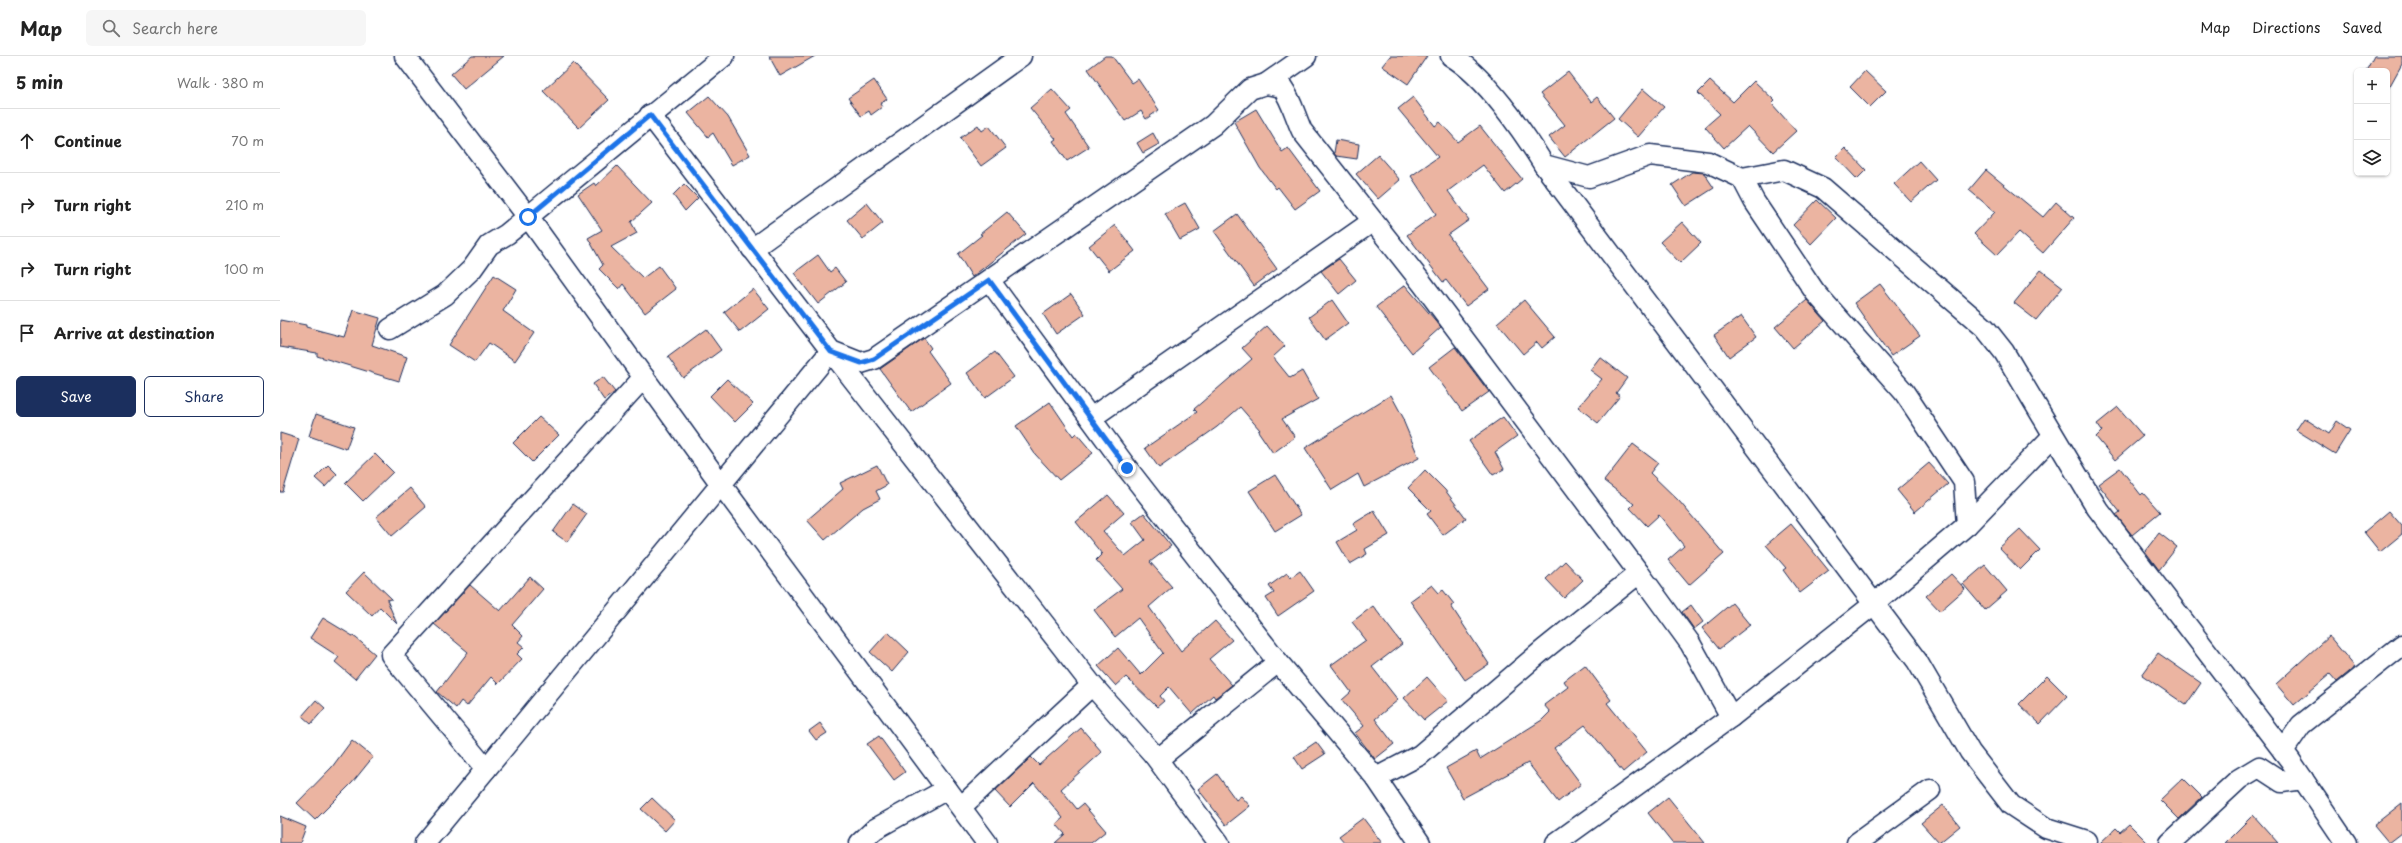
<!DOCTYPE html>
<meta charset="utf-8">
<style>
body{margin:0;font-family:"Playpen Sans",sans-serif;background:#f6f6f6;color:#222}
.controls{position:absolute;right:12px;top:12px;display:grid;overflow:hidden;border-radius:6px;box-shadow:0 1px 3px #0004}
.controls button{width:36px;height:36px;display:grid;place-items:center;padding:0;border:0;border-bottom:1px solid #e0e0e0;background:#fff;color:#222;font:20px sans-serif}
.stop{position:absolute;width:12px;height:12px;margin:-9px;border:3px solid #1a73e8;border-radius:50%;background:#fff}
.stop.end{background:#1a73e8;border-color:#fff;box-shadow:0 1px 4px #0008}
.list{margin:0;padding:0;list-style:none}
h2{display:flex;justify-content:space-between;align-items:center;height:52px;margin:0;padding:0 16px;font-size:17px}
h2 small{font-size:13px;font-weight:400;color:#767676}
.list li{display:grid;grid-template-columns:26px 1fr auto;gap:12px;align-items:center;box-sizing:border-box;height:64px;padding:0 16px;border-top:1px solid #e0e0e0}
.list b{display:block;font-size:15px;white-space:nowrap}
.list em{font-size:13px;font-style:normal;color:#767676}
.actions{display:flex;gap:8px;padding:12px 16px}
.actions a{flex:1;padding:9px 0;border:1px solid #1b2f5e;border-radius:6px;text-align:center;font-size:14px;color:#1b2f5e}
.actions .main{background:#1b2f5e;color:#fff}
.icon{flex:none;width:22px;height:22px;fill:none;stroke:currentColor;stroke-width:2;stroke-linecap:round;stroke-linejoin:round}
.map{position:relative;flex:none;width:2122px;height:787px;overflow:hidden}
header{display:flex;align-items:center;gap:24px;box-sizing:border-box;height:56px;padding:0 20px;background:#fff;border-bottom:1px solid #e0e0e0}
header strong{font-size:19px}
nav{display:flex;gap:22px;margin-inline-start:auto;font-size:14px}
.search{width:280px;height:36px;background:#f6f6f6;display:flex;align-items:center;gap:10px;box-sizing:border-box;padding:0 14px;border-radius:6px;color:#767676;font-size:15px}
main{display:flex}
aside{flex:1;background:#fff}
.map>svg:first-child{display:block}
.building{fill:#ebb4a1;stroke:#1b2f5e}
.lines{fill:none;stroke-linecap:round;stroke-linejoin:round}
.minor-casing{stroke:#1b2f5e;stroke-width:23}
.minor{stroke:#fff;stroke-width:20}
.route{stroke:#1a73e8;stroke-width:5}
</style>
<header>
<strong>Map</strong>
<div class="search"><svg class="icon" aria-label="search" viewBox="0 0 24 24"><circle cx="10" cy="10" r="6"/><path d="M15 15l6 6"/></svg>Search here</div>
<nav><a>Map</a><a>Directions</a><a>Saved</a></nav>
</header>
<main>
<aside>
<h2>5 min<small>Walk · 380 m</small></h2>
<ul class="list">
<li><svg class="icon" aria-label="ahead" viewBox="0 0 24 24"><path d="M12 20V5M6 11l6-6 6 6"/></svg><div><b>Continue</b></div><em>70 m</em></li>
<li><svg class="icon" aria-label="right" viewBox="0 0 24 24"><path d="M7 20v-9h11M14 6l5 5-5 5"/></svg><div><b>Turn right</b></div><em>210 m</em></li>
<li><svg class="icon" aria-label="right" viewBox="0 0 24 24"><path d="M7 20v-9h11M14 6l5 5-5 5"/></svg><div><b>Turn right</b></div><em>100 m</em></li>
<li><svg class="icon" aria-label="arrive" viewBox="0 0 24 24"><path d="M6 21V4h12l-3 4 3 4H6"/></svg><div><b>Arrive at destination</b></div></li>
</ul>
<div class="actions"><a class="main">Save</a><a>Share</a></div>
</aside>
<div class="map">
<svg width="2122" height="787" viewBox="0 0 2122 787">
<rect width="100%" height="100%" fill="#fff"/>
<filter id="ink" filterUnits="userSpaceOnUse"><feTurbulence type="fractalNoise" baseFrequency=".025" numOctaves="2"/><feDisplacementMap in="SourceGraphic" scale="8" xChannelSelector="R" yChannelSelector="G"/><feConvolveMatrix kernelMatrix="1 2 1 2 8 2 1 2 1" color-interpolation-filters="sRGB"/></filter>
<g filter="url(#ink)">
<g class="building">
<polygon points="192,0 224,0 184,33 171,18"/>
<polygon points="489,0 535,0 500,20"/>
<polygon points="825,0 832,0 852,27 858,23 879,54 866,63 861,55 845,65 808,13"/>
<polygon points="1110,0 1147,0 1128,28 1102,10"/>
<polygon points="2094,0 2122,0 2122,8 2107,35 2107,15 2086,15"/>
<polygon points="293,7 329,44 299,72 263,35"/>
<polygon points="1585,15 1606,35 1590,51 1570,31"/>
<polygon points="1288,16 1311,46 1317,41 1334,62 1285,101 1269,81 1285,69 1260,38"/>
<polygon points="594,24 607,43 600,48 602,51 591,59 589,55 581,60 568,42"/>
<polygon points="1430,25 1453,46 1474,25 1495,45 1492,48 1516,75 1493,96 1468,70 1444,92 1425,71 1440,58 1418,37"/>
<polygon points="772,33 791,54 786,58 809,91 787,105 773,85 776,83 750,52"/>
<polygon points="1363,33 1384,51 1358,81 1338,63"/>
<polygon points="429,40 448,61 470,99 452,109 433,77 428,81 408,57"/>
<polygon points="1133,41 1155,70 1160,66 1178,86 1200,70 1242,123 1225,137 1203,109 1168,135 1189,164 1168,179 1209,233 1186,250 1166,224 1163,226 1127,179 1156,158 1131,120 1158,101 1118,53"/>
<polygon points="976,53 1002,96 1008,92 1040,135 1015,153 998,131 996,133 980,112 954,66"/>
<polygon points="698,69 702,75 709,70 726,92 701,110 680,82"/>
<polygon points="873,77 879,88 863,97 857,87"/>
<polygon points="1056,84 1079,88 1077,103 1056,100 1054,97"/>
<polygon points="1565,92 1586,114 1577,123 1556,101"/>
<polygon points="1098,99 1120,124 1098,143 1076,118"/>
<polygon points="1639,105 1656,124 1631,146 1614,128"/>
<polygon points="337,110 372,147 351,166 357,177 331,191 363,222 379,210 396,233 365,257 343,228 339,233 319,213 323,209 308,182 322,174 298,138 314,127 316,130"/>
<polygon points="1706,114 1763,161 1776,146 1794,162 1763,197 1739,176 1717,199 1694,178 1715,156 1689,134"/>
<polygon points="1412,116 1424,117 1434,132 1406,150 1392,129"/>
<polygon points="404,128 418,142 405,155 393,139"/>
<polygon points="1537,144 1556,162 1531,188 1513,169"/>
<polygon points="587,147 603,167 583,183 567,164"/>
<polygon points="905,147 920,173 900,184 885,158"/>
<polygon points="727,156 746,178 692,221 678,198 702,179 700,178"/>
<polygon points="957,158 997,213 974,230 934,175"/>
<polygon points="1402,166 1421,187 1400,207 1380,186"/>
<polygon points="835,169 855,195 829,215 809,190"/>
<polygon points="538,199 550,216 555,212 566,226 538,248 514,217"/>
<polygon points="1059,203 1076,224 1059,238 1041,215"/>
<polygon points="1761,214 1783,231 1756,264 1734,247"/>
<polygon points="214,219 236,233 223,255 254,277 235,305 209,287 195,306 169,289"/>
<polygon points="1600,228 1640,280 1611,300 1574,247"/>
<polygon points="1125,229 1161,271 1132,297 1096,251"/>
<polygon points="473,233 489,253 460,276 444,256"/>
<polygon points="791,238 805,258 776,278 763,258"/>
<polygon points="1052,244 1068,267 1045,284 1029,261"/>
<polygon points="1244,244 1275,281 1262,292 1257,286 1243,298 1217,267"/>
<polygon points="1527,244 1545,265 1513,292 1495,271"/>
<polygon points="73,254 100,262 92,289 127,301 119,325 37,300 37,297 0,291 0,264 26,269 26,271 64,281"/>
<polygon points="1461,260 1476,281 1449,301 1434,279"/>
<polygon points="987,270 1005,290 993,301 1010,322 1022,315 1038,343 1002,363 1015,381 993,397 978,375 980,374 960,351 937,371 879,412 865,392 917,356 914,353 972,303 962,292"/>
<polygon points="426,273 441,294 403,322 388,301"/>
<polygon points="644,282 651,292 648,295 671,327 631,356 600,313"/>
<polygon points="1175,291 1209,336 1182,355 1149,311"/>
<polygon points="715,296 734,321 705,342 687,317"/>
<polygon points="1320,301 1347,322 1336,337 1340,340 1318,367 1298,351 1322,323 1310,314"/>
<polygon points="323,321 335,336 324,344 313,328"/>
<polygon points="447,323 473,348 455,366 430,340"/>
<polygon points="1111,339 1124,363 1123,364 1139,402 1084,431 1078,418 1052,434 1025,392"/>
<polygon points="770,346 793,380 796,377 813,397 779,424 755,398 736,370"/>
<polygon points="1838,351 1863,380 1835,404 1816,381 1822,375 1817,368"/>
<polygon points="36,358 74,371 66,393 29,380"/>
<polygon points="259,361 279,379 252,406 233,387"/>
<polygon points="1223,361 1237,380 1215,396 1224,413 1213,419 1189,385"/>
<polygon points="2024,362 2049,378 2057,365 2070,374 2055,398 2016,374"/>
<polygon points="0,377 19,383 3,436 0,436"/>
<polygon points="1353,388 1378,407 1370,417 1399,445 1444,498 1409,529 1388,504 1404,490 1379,459 1367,470 1350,452 1354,448 1324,425"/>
<polygon points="95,398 113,416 83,445 65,427"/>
<polygon points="1649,407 1668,428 1635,456 1617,434"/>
<polygon points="48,409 57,418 45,431 35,422"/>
<polygon points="597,409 607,429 596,435 600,443 583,452 545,484 527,464 563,433 560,427"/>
<polygon points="1840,412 1861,439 1863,437 1880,456 1852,479 1836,459 1840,456 1818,428"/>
<polygon points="1145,414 1165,434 1186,462 1163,479 1147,458 1151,455 1128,432"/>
<polygon points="995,419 1021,459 995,475 969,435"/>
<polygon points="130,432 146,451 112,480 96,461"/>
<polygon points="828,439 844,457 823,475 845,500 865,484 852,466 864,457 891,490 870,506 892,531 869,551 901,595 935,565 952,584 929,603 952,629 935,642 933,639 912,658 889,631 880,640 884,645 877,651 846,621 836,630 818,610 838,592 861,619 883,597 858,562 835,581 814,554 842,533 816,504 822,498 796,466"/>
<polygon points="293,448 307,458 287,486 273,476"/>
<polygon points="1094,455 1109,479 1085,493 1087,498 1070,508 1057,486 1077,474 1073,468"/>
<polygon points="2109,455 2122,470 2122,478 2100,496 2084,476"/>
<polygon points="1511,468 1549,515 1520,537 1503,514 1506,512 1486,489"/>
<polygon points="1740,473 1760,494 1740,514 1719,492"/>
<polygon points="1879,477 1897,491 1879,514 1865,495"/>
<polygon points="1285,505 1303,524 1284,542 1266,523"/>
<polygon points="1705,509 1727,535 1705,554 1683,528"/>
<polygon points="1020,515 1034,535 998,560 986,542 994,537 989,530 1007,517 1010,522"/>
<polygon points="84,516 112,543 107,544 117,568 100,551 92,560 66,535"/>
<polygon points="1671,518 1685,533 1660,555 1646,540"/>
<polygon points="250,521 263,533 232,569 243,580 238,586 244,591 237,598 242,603 218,628 211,621 187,650 181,645 176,652 157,636 188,596 154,568 190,529 220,555"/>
<polygon points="1152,529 1159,537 1163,534 1174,548 1171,550 1209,608 1185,624 1130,545"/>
<polygon points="1452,547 1470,569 1439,593 1422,572"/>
<polygon points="1411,549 1423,566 1414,573 1402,556"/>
<polygon points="1093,550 1122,588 1092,611 1118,644 1095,663 1114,688 1095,703 1075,677 1084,670 1062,644 1071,636 1051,609 1086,584 1072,566"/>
<polygon points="43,562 76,582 95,598 75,623 55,606 59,601 30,582"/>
<polygon points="608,576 629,596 612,616 590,596"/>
<polygon points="2049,580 2075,611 2057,626 2050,618 2014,649 1996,628"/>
<polygon points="1878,597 1921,627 1906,649 1862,619"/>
<polygon points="1305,609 1331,644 1327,647 1367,696 1343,716 1305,669 1274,692 1301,728 1278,746 1248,707 1183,742 1166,712 1196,695 1200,703 1262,664 1270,656 1264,649 1288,631 1284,625"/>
<polygon points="1767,620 1787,640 1760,668 1739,648"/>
<polygon points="1147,621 1168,645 1144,664 1124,642"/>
<polygon points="36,644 45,652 31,668 22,660"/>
<polygon points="540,667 547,677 536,684 529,675"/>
<polygon points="801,672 822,696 781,733 797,753 803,748 826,775 811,787 775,787 785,778 776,768 783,762 754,727 730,751 715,735 751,701 759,709"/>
<polygon points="599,680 625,716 614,724 587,688"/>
<polygon points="72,684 93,701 72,727 35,764 17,747 52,711"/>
<polygon points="1036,686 1045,698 1022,713 1014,701"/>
<polygon points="937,718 956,744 961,740 970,750 946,769 918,733"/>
<polygon points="1903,722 1922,741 1899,763 1880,744"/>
<polygon points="1388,741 1425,787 1392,787 1368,757"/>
<polygon points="372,742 395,764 385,775 361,753"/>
<polygon points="2122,747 2122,777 2109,787 2094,769"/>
<polygon points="1663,749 1680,770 1659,787 1641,767"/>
<polygon points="1973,759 1998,787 1945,787"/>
<polygon points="0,760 26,771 20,787 0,787"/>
<polygon points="1083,762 1102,787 1065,787 1059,780"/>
<polygon points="1849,768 1868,787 1820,787 1836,772 1840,776"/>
</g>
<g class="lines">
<g class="minor-casing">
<g id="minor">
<polyline points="125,0 248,161 440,427 707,787"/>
<path d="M1171 0C1205 20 1243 75 1264 109L1309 121 1370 99 1428 106 1462 122 1504 114 1543 132 1705 272 1724 296 1817 452 2010 704 2066 787"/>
<polyline points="986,28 1026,0"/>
<path d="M370 59 551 295 581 307 594 303 933 69 970 33 986 28 1002 31C1012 45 1015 60 1022 75L1142 227 1359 517"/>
<polyline points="1264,109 1637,605 1690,696 1731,749 1766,772 1807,785"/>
<polyline points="1462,122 1474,145 1535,236 1624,336 1684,426 1687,469"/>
<polyline points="472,193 741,0"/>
<polyline points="709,224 847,412 998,606 1096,722 1140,699 1262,595 1359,517 1410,587 1451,661"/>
<polyline points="110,273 165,239 192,213 209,189 227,178 444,0"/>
<polyline points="811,362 1093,165"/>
<polyline points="2003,695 2021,669 2122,589"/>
<polyline points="874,699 939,787"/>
<polyline points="206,713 111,599 364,321"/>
<polyline points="1096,722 1140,787"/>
<polyline points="681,751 812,629"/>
<polyline points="145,787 551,295 812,629 874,699 883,699 998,606"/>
<polyline points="580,787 595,773 667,733"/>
<polyline points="1276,787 1451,661 1594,548 1687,469 1773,380"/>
<polyline points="1577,787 1650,734"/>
<polyline points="1890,787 1959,723 1979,711 2002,726 2023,723"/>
</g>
</g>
<use href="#minor" class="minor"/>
</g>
</g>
<g class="lines" filter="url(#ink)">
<polyline class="route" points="248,161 370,59 551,296 581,307 594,303 709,224 847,412"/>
</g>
</svg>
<div class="controls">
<button>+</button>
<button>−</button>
<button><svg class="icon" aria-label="layers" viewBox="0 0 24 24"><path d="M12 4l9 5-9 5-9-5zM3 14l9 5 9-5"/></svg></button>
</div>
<div class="stop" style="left:248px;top:161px"></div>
<div class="stop end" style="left:847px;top:412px"></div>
</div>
</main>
